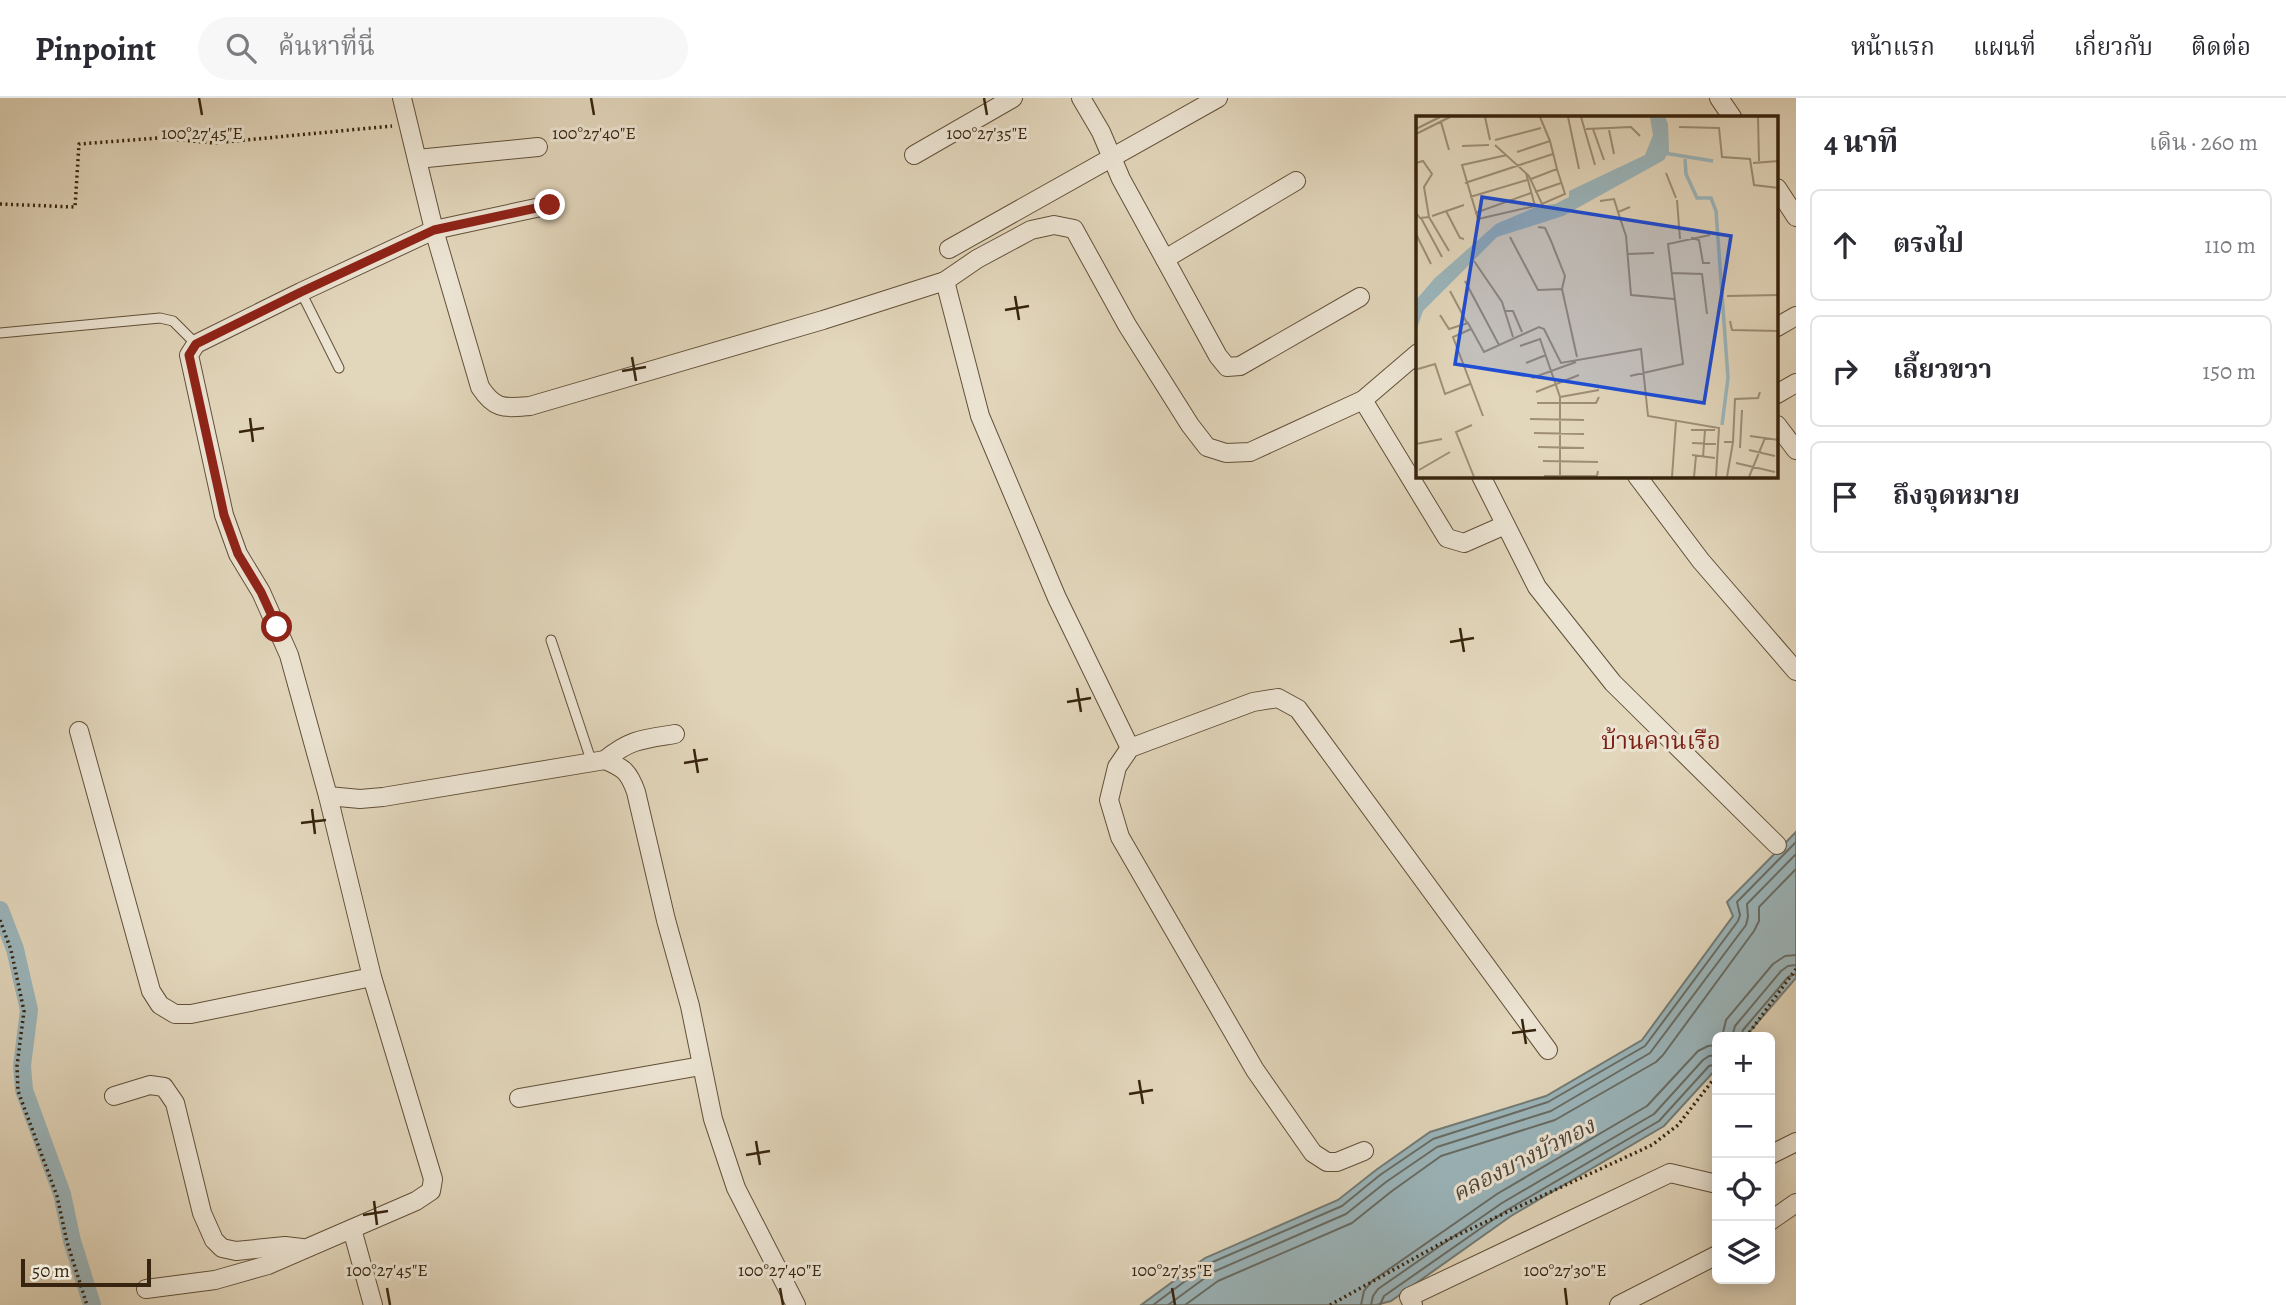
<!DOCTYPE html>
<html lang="th">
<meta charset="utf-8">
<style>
body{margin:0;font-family:Alegreya,"Noto Serif Thai",serif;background:#f7f7f7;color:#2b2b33}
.controls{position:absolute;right:21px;bottom:21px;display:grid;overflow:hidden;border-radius:10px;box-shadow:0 4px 18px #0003}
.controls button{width:63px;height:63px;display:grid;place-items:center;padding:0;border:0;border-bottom:2px solid #e1e1e2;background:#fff;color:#2b2b33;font:35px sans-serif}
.scale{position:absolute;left:21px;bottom:18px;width:130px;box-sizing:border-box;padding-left:7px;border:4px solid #37240e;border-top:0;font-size:19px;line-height:24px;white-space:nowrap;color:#37240e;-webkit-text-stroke:5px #ece4d3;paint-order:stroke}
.stop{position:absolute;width:21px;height:21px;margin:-16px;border:5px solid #8f2418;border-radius:50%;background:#fff}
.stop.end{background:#8f2418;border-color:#fff;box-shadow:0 2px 7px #0008}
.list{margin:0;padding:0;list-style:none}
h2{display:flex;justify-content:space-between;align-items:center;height:91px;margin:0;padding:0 28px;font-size:30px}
h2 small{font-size:23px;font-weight:400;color:#7c7c81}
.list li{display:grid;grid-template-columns:46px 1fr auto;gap:21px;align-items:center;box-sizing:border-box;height:112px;margin:0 14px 14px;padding:0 14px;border:2px solid #e1e1e2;border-radius:10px}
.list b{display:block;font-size:26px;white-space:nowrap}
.list em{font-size:23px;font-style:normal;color:#7c7c81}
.icon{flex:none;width:38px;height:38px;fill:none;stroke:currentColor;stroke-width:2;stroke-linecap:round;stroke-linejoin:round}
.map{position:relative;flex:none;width:1796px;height:1207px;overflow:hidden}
header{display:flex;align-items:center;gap:42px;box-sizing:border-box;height:98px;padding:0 35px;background:#fff;border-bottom:2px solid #e1e1e2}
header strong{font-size:33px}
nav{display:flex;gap:38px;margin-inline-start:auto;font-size:24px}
.search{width:490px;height:63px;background:#f7f7f7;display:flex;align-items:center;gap:18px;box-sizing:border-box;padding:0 24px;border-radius:38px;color:#7c7c81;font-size:26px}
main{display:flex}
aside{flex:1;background:#fff}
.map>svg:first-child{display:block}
.water{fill:#9bb6bc;stroke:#737c76;stroke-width:2}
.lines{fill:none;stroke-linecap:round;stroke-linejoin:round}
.shore{stroke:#696d65;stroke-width:2}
.canal{stroke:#9bb6bc;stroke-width:18}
.lane-casing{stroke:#625039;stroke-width:11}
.street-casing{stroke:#625039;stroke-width:20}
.path{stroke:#37240e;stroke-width:3.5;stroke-dasharray:2 3.5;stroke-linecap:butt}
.lane{stroke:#ece4d3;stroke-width:9}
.street{stroke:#ece4d3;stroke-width:18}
.route{stroke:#8f2418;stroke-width:9}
.ticks{fill:none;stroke:#37240e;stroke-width:2.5}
.labels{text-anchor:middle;stroke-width:6;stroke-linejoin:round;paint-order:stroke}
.water-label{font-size:23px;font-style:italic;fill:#50483a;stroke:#ece4d3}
.quarter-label{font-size:24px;fill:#7a1f14;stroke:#ece4d3}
.inset-river{fill:none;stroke:#9bb6bc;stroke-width:3.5}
.inset-road{fill:none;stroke:#9e8f76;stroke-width:2}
.view{fill:#1d4ed8;fill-opacity:0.15;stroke:#1d4ed8;stroke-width:3.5}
.inset-edge{fill:none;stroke:#37240e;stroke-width:3.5}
.ticks-label{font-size:18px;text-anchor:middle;fill:#37240e;stroke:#ece4d3;stroke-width:6;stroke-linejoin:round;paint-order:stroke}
</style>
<header>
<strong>Pinpoint</strong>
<div class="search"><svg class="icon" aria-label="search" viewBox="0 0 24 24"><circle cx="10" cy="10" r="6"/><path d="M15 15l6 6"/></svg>ค้นหาที่นี่</div>
<nav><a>หน้าแรก</a><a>แผนที่</a><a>เกี่ยวกับ</a><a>ติดต่อ</a></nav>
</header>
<main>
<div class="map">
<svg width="1796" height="1207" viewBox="0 0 1796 1207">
<rect width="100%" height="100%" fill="#e2d6bb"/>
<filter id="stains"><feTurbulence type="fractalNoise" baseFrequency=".00286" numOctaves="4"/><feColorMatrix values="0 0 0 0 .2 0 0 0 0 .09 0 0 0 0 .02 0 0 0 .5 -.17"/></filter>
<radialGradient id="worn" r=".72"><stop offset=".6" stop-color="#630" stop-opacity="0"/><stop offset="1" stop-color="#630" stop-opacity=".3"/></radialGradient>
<polygon class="water" points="1796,734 1796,880 1745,939 1717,939 1717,970 1664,1028 1511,1118 1391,1203 1376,1207 1141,1207 1205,1160 1338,1102 1376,1072 1430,1034 1546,998 1642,942 1733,818 1727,804"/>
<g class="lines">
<g class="shore">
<polyline points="1722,939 1726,922 1773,866 1785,858 1796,857"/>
<polyline points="1732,939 1735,928 1781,873 1788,868 1796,867"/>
<polyline points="1741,939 1743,932 1788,879 1796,876"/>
<polyline points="1153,1207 1208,1166 1342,1108 1380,1077 1433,1041 1548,1004 1645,948 1738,823 1740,817 1737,804 1796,744"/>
<polyline points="1168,1207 1213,1174 1346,1116 1386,1084 1437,1049 1551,1013 1650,955 1746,827 1748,819 1747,806 1796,756"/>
<polyline points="1185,1207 1218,1183 1352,1125 1392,1093 1441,1058 1555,1022 1656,964 1663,957 1754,833 1759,823 1759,809 1796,771"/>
<polyline points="1361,1207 1364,1193 1372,1183 1497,1096 1647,1008 1698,953 1708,948 1717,947"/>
<polyline points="1371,1207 1373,1198 1378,1191 1502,1105 1654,1016 1703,962 1709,958 1717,957"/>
<polyline points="1380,1207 1384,1198 1507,1112 1659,1023 1709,968 1717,966"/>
</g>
<polyline class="canal" points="0,812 15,851 29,912 22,968 24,992 62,1096 72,1143 92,1207"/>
<g class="lane-casing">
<g id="lane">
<polyline points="301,194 339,270"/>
<polyline points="0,235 160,220 173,223 196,246"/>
<polyline points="551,542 592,665"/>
</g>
</g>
<g class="street-casing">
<g id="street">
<path d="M402 0 434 132 480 289C495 312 504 310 530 308L823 222 945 183 977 161 1031 132 1054 127 1074 131 1127 227 1190 327 1207 349 1226 355 1250 354 1363 302 1418 255"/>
<polyline points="1081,0 1101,34 1121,81 1218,258 1227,269 1240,268 1360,199"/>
<polyline points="1719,0 1732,19"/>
<polyline points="914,57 1013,0"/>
<polyline points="417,61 538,49"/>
<polyline points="1777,90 1796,119"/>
<polyline points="949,151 1218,0"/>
<polyline points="1165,161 1296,83"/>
<polyline points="945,183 980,318 1057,500 1130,650"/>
<polyline points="1777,229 1796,218"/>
<polyline points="1777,296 1796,285"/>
<polyline points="1363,302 1447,440 1464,445 1505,427"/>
<polyline points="1777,327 1796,352"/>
<polyline points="1481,378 1537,489 1613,585 1777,747"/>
<polyline points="1637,378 1701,463 1796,573"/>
<polyline points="79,633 151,893 160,907 175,916 191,916 372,879"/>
<path d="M605 662C630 641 644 641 675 636"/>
<path d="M328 698 360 701 383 699 605 662C624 670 629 674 636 694L666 822 690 908 713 1021 736 1090 796 1207"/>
<polyline points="114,998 150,987 164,989 175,1005 202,1115 214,1142 222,1150 236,1153 285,1148 302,1150"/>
<polyline points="519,1000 701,968"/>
<polyline points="1364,1053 1337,1064 1327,1064 1313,1055 1255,972 1120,739 1109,702 1117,669 1130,650 1253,604 1278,600 1298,611 1548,952"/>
<polyline points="1770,1057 1796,1044"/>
<polyline points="1770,1123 1796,1105"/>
<polyline points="352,1131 373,1207"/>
<polyline points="146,1191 215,1182 268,1167 416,1103 431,1093 433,1081 372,879 328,698 289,557 261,494 238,456 224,417 189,257 196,246 301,194 434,132 550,107"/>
<polyline points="1413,1207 1409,1199 1670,1075 1717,1086"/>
<polyline points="1619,1207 1717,1157"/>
</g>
</g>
<g class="path">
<polyline points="0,106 75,109 79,46 158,40 214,45 392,28"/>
<polyline points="0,822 11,852 24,913 17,968 18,993 57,1098 67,1144 87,1207"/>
<polyline points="1746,939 1796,871"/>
<polyline points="1330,1207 1449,1141 1652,1047 1678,1027 1717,977"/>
</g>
<use href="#lane" class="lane"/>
<use href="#street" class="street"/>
</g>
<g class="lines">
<polyline class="route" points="277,529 261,494 238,456 224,417 189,257 196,246 301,194 434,132 550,107"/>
</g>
<path class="ticks" d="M199 0 202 17M591 0 594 17M984 0 987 17M1015 198 1019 222M1005 212 1029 208M632 259 636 283M622 273 646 269M250 320 253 344M239 334 264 330M1460 530 1464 554M1450 544 1474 540M1077 590 1081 614M1067 604 1091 600M694 651 698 675M684 665 708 661M312 711 315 736M301 725 326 722M1522 921 1526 946M1512 935 1536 932M1139 982 1143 1006M1129 996 1153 992M756 1043 760 1067M746 1057 770 1053M374 1103 377 1127M363 1117 388 1113M387 1190 390 1207M780 1190 783 1207M1172 1190 1175 1207M1565 1190 1567 1207"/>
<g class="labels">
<g class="water-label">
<text transform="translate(1523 1061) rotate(-27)" y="8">คลองบางบัวทอง</text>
</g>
<g class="quarter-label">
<text x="1661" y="651">บ้านคานเรือ</text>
</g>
</g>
<g transform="translate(1416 18)">
<rect width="362" height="362" fill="#e2d6bb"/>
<path d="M234 1H249L252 8 253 35 248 44 147 100 81 121 7 195 0 215V184L18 163 80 108 122 90 139 88 153 81V75L229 39 237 19Z" fill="#9bb6bc"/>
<path class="inset-river" d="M248 37 297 45M269 43 270 58 281 82H295L300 95 312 262 306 309"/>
<path class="inset-road" d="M69 1 74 24M124 1 134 25M152 1 163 53M165 1 179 49M342 1 343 45M25 6 33 34M263 11 303 12 306 41 334 43 338 69 363 72M0 13 24 1M170 13 215 11 224 20M177 13 188 44M193 14 198 38M0 18 34 1M79 24 125 12M79 29 113 60 126 88 149 78 141 53M46 30 73 29M101 36 134 25 141 53 115 63M91 39 46 49 62 103 119 90 110 57M0 47 7 45 16 58 8 71 13 101M337 47 363 45M250 57 260 82M49 67 137 38M119 76 145 67M54 81 111 64M261 84 264 123M184 85 198 83 202 96M214 91 202 96 210 120 215 179 258 183M30 95 44 122 48 123M0 97 4 102 13 101 33 135M59 97 115 77M16 100 48 89M5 102 26 141M0 118 15 148M94 121 122 174 146 173 149 160 135 125 129 112 122 111M275 122 283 124 287 147H294M212 138 238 137M58 145 86 186 97 221M256 157 286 158 291 198M49 165 83 229M146 173 161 241M34 175 51 207M311 180 363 179M89 195H97L106 216M24 199 33 213 52 207 68 236 123 211 128 213 145 247 225 233 232 300 303 312 300 361M314 205 316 214 363 215M55 213 37 221 67 300M104 230 124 223 144 281V361M110 247 130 239M2 253 19 248 29 278 54 268M214 260 267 248 252 128 294 119M116 262 160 246M120 276 163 259M144 281 183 274M121 287H180L183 281M114 303 168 304M56 309 40 316 58 361M275 314H299M118 317 168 318M334 320 363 324M308 326H317L311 361M317 326 319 283 342 282 344 276M276 327 300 328M0 328 26 323M122 331 168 332M324 332 326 294M333 334 359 340M276 339 299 342M287 341 289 314M127 345 182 346M320 347 359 356M3 354 34 336M128 360H181L182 355M256 361 260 305M278 361 280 340M333 361 349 322"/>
<path class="view" d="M66 81 315 120 288 287 39 248Z"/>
<rect width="362" height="362" class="inset-edge"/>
</g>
<g class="ticks-label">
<text x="202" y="41">100°27'45"E</text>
<text x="594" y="41">100°27'40"E</text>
<text x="987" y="41">100°27'35"E</text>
<text x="387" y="1178">100°27'45"E</text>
<text x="780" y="1178">100°27'40"E</text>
<text x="1172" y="1178">100°27'35"E</text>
<text x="1565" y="1178">100°27'30"E</text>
</g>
<rect width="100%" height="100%" filter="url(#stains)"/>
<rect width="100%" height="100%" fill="url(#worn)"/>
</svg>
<div class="controls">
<button>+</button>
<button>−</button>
<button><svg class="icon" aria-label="locate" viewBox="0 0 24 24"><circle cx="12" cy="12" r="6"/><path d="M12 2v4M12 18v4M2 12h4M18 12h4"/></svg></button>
<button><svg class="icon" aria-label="layers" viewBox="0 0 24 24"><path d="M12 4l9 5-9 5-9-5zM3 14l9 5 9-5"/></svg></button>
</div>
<div class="scale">50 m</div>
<div class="stop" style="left:277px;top:529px"></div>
<div class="stop end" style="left:550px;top:107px"></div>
</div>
<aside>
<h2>4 นาที<small>เดิน · 260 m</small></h2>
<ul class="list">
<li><svg class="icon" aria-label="ahead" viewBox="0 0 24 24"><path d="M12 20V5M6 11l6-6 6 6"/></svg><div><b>ตรงไป</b></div><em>110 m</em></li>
<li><svg class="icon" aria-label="right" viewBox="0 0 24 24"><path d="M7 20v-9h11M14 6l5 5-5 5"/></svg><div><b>เลี้ยวขวา</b></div><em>150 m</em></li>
<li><svg class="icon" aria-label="arrive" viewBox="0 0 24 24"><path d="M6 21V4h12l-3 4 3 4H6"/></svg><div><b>ถึงจุดหมาย</b></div></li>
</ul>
</aside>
</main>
